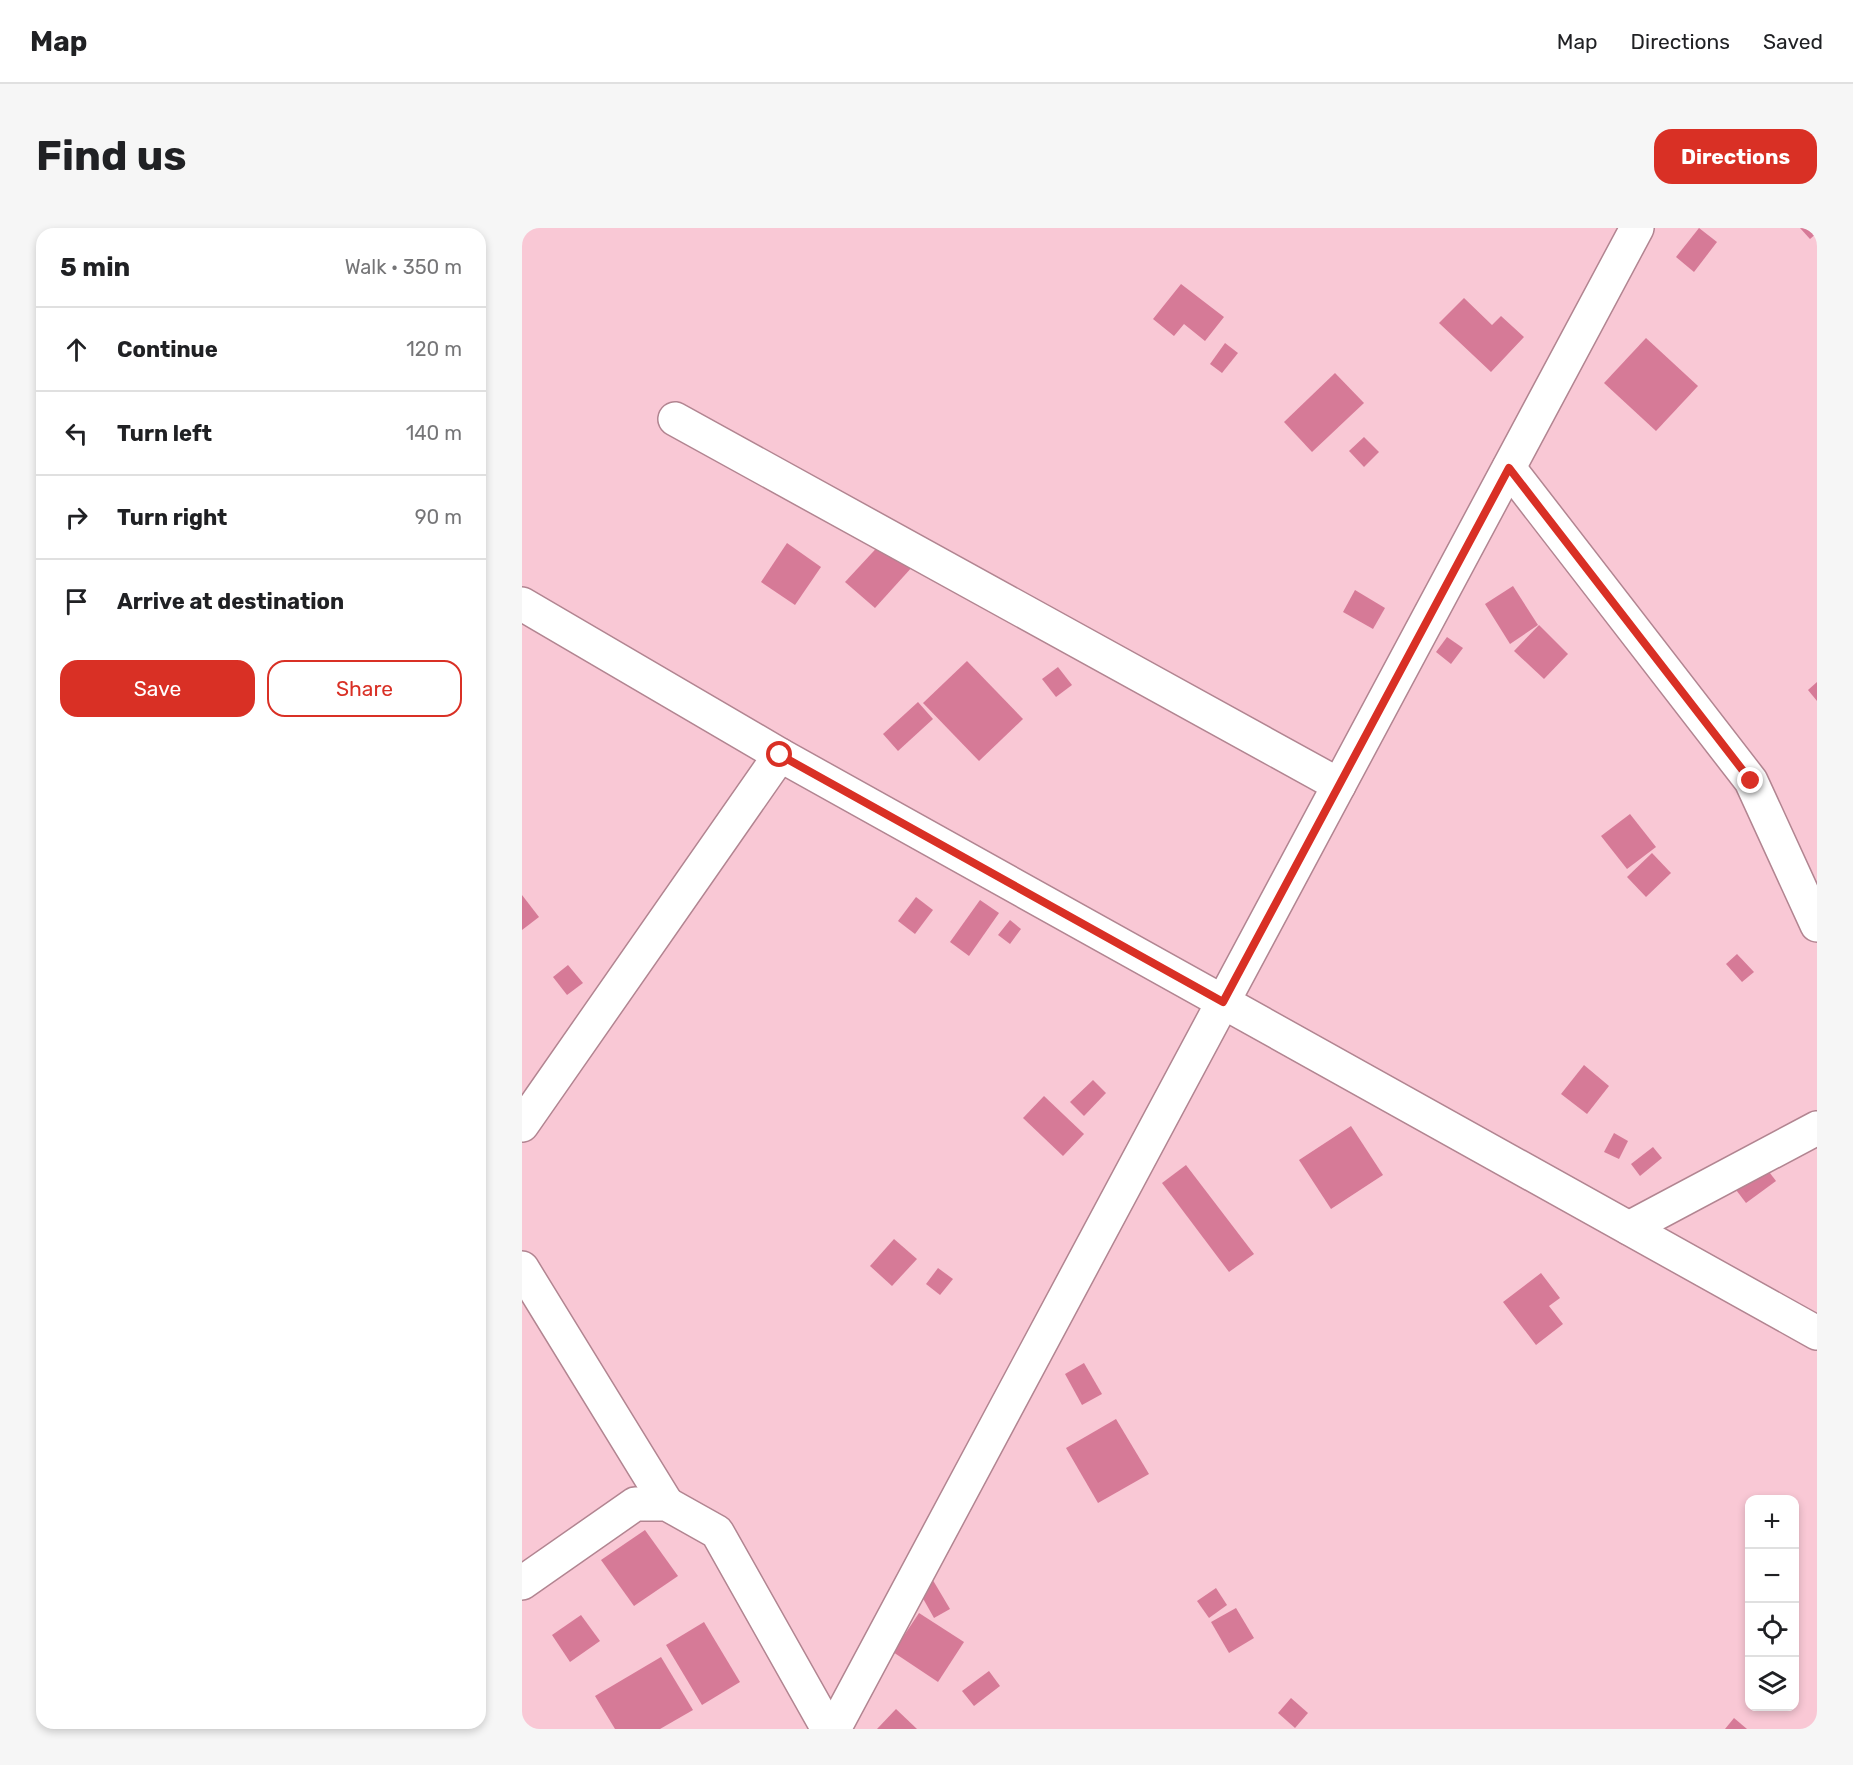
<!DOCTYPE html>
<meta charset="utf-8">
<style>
body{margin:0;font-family:Rubik,sans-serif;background:#f6f6f6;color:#202124}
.controls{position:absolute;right:18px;bottom:18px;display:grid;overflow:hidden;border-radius:12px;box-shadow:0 3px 9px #0003}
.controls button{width:54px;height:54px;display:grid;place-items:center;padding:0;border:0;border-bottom:2px solid #e0e0e0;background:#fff;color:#202124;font:30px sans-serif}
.stop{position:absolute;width:18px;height:18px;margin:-14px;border:4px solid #d93025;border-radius:50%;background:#fff}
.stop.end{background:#d93025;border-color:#fff;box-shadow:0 2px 6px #0008}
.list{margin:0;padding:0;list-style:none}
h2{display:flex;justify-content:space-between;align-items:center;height:78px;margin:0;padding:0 24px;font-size:26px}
h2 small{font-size:20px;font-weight:400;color:#757577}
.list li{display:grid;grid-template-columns:39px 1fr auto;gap:18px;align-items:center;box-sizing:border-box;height:84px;padding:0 24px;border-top:2px solid #e0e0e0}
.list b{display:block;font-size:22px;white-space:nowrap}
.list em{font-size:20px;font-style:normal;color:#757577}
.actions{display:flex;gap:12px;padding:18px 24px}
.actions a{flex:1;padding:14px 0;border:2px solid #d93025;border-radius:18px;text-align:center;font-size:21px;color:#d93025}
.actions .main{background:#d93025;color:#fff}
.icon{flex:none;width:33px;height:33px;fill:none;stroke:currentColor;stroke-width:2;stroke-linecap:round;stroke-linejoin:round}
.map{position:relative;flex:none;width:1295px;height:1501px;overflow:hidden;border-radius:18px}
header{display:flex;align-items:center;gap:36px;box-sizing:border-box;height:84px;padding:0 30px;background:#fff;border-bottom:2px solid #e0e0e0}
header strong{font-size:28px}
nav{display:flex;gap:33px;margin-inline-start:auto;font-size:21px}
.intro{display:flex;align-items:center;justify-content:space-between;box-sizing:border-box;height:144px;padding:0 36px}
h1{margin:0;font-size:42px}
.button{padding:15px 27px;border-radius:18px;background:#d93025;color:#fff;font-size:21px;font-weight:700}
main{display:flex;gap:36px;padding:0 36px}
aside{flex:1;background:#fff;border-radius:18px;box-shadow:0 3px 9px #0003}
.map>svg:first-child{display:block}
.building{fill:#d67a97}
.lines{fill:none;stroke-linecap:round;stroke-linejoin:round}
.street-casing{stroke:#b28591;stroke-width:36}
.street{stroke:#fff;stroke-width:33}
.route{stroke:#d93025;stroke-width:8}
</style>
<header>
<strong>Map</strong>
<nav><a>Map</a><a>Directions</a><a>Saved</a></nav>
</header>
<div class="intro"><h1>Find us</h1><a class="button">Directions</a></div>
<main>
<aside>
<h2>5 min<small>Walk · 350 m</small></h2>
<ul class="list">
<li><svg class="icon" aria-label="ahead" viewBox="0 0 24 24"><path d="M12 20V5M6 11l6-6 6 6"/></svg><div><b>Continue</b></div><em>120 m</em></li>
<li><svg class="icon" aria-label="left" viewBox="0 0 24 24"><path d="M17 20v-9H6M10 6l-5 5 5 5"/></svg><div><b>Turn left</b></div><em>140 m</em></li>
<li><svg class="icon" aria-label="right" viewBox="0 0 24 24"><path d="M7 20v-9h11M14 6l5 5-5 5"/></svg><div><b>Turn right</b></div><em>90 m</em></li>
<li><svg class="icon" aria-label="arrive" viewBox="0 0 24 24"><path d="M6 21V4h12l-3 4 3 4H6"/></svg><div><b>Arrive at destination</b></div></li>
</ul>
<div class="actions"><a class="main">Save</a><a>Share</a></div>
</aside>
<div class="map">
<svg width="1295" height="1501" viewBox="0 0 1295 1501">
<rect width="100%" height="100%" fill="#f9c8d5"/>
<g class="building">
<polygon points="1177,0 1195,14 1172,44 1154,29"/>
<polygon points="1278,0 1295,0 1295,5 1288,11"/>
<polygon points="659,56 702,89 683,113 662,96 652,108 631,91"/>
<polygon points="942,70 970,97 979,88 1002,109 969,144 917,95"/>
<polygon points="1124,110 1176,158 1134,203 1082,155"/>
<polygon points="703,115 716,125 700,145 688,136"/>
<polygon points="813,145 842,175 790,224 762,194"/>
<polygon points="842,209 857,224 842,239 827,223"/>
<polygon points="362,312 391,338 353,380 323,354"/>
<polygon points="265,315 299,339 273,377 239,354"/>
<polygon points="991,358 1016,397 988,416 963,376"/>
<polygon points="833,362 863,380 851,401 821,384"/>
<polygon points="1017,397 1046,426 1022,451 992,423"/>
<polygon points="925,409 941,420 929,436 914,424"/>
<polygon points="445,433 501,491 457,533 401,475"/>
<polygon points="536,439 550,457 534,469 520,451"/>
<polygon points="1295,454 1295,473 1286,462"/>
<polygon points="396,474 411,491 376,523 361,506"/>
<polygon points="1108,586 1134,619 1105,641 1079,608"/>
<polygon points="1130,625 1149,645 1124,669 1105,649"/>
<polygon points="0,667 17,689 0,702"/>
<polygon points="394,669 411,682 393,706 376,693"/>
<polygon points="458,672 477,685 447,728 428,714"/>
<polygon points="488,692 499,701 488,716 476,707"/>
<polygon points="1215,726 1232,744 1220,754 1204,736"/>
<polygon points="46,737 61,755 45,767 31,749"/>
<polygon points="1062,837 1087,858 1065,886 1039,866"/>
<polygon points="571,852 584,865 562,888 548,874"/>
<polygon points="522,868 562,906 541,928 501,890"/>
<polygon points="829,898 861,947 809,981 777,932"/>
<polygon points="1092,905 1106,913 1097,931 1082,924"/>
<polygon points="1131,919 1140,930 1118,948 1109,936"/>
<polygon points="1235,928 1254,953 1224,975 1205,950"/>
<polygon points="664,937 732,1026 707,1044 640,955"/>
<polygon points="372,1011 395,1031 370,1058 348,1038"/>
<polygon points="416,1040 431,1051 418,1067 404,1056"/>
<polygon points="1019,1045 1038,1070 1027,1078 1041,1096 1014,1117 981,1074"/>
<polygon points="562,1135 580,1166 560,1177 543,1146"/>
<polygon points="594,1191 627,1246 576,1275 544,1220"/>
<polygon points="123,1302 156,1348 112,1378 79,1332"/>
<polygon points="409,1349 428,1381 412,1390 394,1358"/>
<polygon points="694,1360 705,1377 687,1390 675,1373"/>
<polygon points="714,1380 732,1410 707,1425 689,1394"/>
<polygon points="397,1385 442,1414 416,1454 371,1424"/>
<polygon points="59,1387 78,1413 48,1434 30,1407"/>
<polygon points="182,1394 218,1454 180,1477 144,1417"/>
<polygon points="139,1429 171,1482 138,1501 93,1501 73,1468"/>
<polygon points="467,1443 478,1458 452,1478 440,1463"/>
<polygon points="769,1470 786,1485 773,1500 756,1485"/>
<polygon points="374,1481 395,1501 355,1501"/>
<polygon points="1212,1490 1225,1501 1203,1501"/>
</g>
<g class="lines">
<g class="street-casing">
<g id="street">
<polyline points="153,191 817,557"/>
<polyline points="987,240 1229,553 1295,697"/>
<polyline points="0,376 258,527 1295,1105"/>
<polyline points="0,897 258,527"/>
<polyline points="1107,1000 1295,900"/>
<polyline points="0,1040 145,1276"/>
<polyline points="0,1355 113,1276 145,1276 195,1304 306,1501"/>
<polyline points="312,1501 1115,0"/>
</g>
</g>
<use href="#street" class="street"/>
</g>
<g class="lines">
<polyline class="route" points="258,527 701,774 987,240 1229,553"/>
</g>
</svg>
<div class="controls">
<button>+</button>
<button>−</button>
<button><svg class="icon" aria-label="locate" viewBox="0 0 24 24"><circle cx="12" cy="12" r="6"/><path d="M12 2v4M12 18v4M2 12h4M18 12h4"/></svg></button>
<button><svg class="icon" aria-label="layers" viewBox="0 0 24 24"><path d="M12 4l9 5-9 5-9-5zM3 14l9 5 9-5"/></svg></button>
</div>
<div class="stop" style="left:258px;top:527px"></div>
<div class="stop end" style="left:1229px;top:553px"></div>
</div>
</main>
